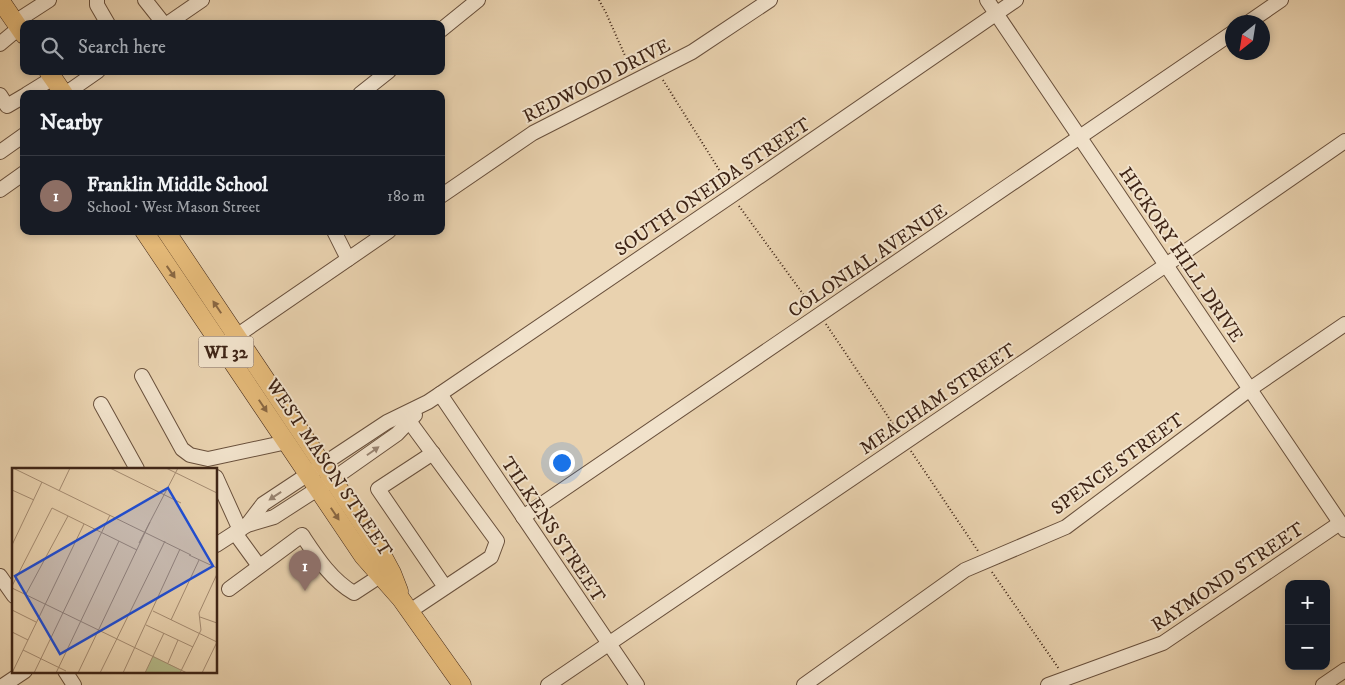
<!DOCTYPE html>
<meta charset="utf-8">
<style>
body{margin:0;font-family:"IM FELL DW Pica",serif;background:#20242c;color:#f1f3f6}
.controls{position:absolute;right:15px;bottom:15px;display:grid;overflow:hidden;border-radius:10px;box-shadow:0 2px 8px #0003}
.controls button{width:45px;height:45px;display:grid;place-items:center;padding:0;border:0;border-bottom:1px solid #363941;background:#171b24;color:#f1f3f6;font:25px sans-serif}
.compass{position:absolute;left:1225px;top:15px;width:45px;height:45px;border-radius:50%;background:#171b24;box-shadow:0 2px 8px #0003;rotate:210deg}
.you{position:absolute;left:561px;top:462px;width:18px;height:18px;margin:-12px;border:4px solid #fff;border-radius:50%;background:#1a73e8;box-shadow:0 0 0 8px #1a73e833}
.badge{display:grid;place-items:center;width:32px;height:32px;border-radius:50%;background:#db2777;color:#fff;font-size:16px;font-weight:700}
.pin{position:absolute;translate:-50% -41px;filter:drop-shadow(0 1px 2px #0008)}
.pin::after{content:'';position:absolute;top:26px;width:18px;height:15px;background:inherit;clip-path:polygon(0 0,100% 0,50% 100%)}
.list{margin:0;padding:0;list-style:none}
h2{display:flex;justify-content:space-between;align-items:center;height:65px;margin:0;padding:0 20px;font-size:21px}
h2 small{font-size:16px;font-weight:400;color:#9ea1a6}
.list li{display:grid;grid-template-columns:32px 1fr auto;gap:15px;align-items:center;box-sizing:border-box;height:80px;padding:0 20px;border-top:1px solid #363941}
.list b{display:block;font-size:19px;white-space:nowrap}
.list p{margin:0;font-size:16px;white-space:nowrap;color:#9ea1a6}
.list em{font-size:16px;font-style:normal;color:#9ea1a6}
.icon{flex:none;width:28px;height:28px;fill:none;stroke:currentColor;stroke-width:2;stroke-linecap:round;stroke-linejoin:round}
.map{position:relative;flex:none;width:1345px;height:685px;overflow:hidden}
.search{position:absolute;background:#171b24;box-shadow:0 2px 8px #0003;left:20px;top:20px;width:425px;height:55px;display:flex;align-items:center;gap:12px;box-sizing:border-box;padding:0 18px;border-radius:10px;color:#9ea1a6;font-size:19px}
.panel{position:absolute;background:#171b24;box-shadow:0 2px 8px #0003;left:20px;top:90px;width:425px;height:145px;border-radius:10px}
.map>svg:first-child{display:block}
.lines{fill:none;stroke-linecap:round;stroke-linejoin:round}
.minor-casing{stroke:#69503c;stroke-width:16}
.major-casing{stroke:#3e2416;stroke-width:19}
.path{stroke:#3e2416;stroke-width:2;stroke-dasharray:1 2.5;stroke-linecap:butt}
.minor{stroke:#f1e2cb;stroke-width:14}
.major{stroke:#e4b978;stroke-width:18}
.oneway{fill:#896742}
.oneway2{fill:#988370}
.labels{text-anchor:middle;stroke-width:4;stroke-linejoin:round;paint-order:stroke}
.shield{fill:#f1e2cb;stroke:#745d4c;stroke-width:1}
.shield-label{font-size:18px;font-weight:bold;fill:#3e2416}
.street-label{font-size:19px;fill:#3e2416;stroke:#f1e2cb}
.inset-road{fill:none;stroke:#a58c72;stroke-width:1}
.view{fill:#1d4ed8;fill-opacity:0.15;stroke:#1d4ed8;stroke-width:2.5}
.inset-edge{fill:none;stroke:#3e2416;stroke-width:2.5}
</style>
<div class="map">
<svg width="1345" height="685" viewBox="0 0 1345 685">
<rect width="100%" height="100%" fill="#e9d2af"/>
<filter id="stains"><feTurbulence type="fractalNoise" baseFrequency=".004" numOctaves="4"/><feColorMatrix values="0 0 0 0 .2 0 0 0 0 .09 0 0 0 0 .02 0 0 0 .5 -.17"/></filter>
<radialGradient id="worn" r=".72"><stop offset=".6" stop-color="#630" stop-opacity="0"/><stop offset="1" stop-color="#630" stop-opacity=".3"/></radialGradient>
<g class="lines">
<g class="minor-casing">
<g id="minor">
<polyline points="97,0 97,5 108,24"/>
<polyline points="145,0 164,24"/>
<polyline points="987,0 1345,530"/>
<polyline points="15,22 49,0"/>
<polyline points="1249,22 1281,0"/>
<polyline points="167,24 202,0"/>
<polyline points="441,30 478,0"/>
<polyline points="0,44 19,28"/>
<polyline points="27,94 53,78"/>
<polyline points="65,94 98,71"/>
<polyline points="360,94 389,71"/>
<polyline points="0,95 7,106 24,96"/>
<polyline points="0,152 24,135"/>
<polyline points="0,190 24,173"/>
<polyline points="441,196 533,133 692,52 770,0"/>
<polyline points="334,231 348,259"/>
<polyline points="229,341 389,231"/>
<polyline points="142,376 182,449 190,455 208,459 287,442"/>
<polyline points="440,394 637,685"/>
<polyline points="101,404 137,469"/>
<polyline points="409,421 497,541 491,557 410,611"/>
<polyline points="433,453 378,489 445,587"/>
<polyline points="216,477 240,530"/>
<polyline points="523,517 1232,33"/>
<polyline points="247,525 263,504 387,422 428,402 440,394 734,194 1016,0"/>
<polyline points="235,533 259,566"/>
<polyline points="216,545 247,525 274,517 333,479 397,434 415,415"/>
<polyline points="0,576 14,596"/>
<path d="M229 589 302 535C316 556 331 580 354 593L380 576"/>
<polyline points="65,671 74,685"/>
<polyline points="4,685 25,671"/>
<polyline points="548,685 1166,265 1345,141"/>
<polyline points="804,685 965,570 1066,527 1250,389 1345,324"/>
<polyline points="1048,685 1163,643 1340,523"/>
<polyline points="1323,685 1345,670"/>
</g>
</g>
<g class="major-casing">
<g id="major">
<polyline points="0,0 24,35"/>
<polyline points="48,71 64,94"/>
<polyline points="144,231 363,556 401,599 462,685"/>
<polyline points="166,231 378,547 392,573 399,591"/>
</g>
</g>
<g class="path">
<polyline points="599,0 606,13 631,69"/>
<polyline points="663,80 728,184"/>
<polyline points="739,206 811,305"/>
<polyline points="826,324 899,433"/>
<polyline points="911,451 978,551"/>
<polyline points="992,572 1059,669"/>
</g>
<use href="#minor" class="minor"/>
<use href="#major" class="major"/>
</g>
<defs><path id="oneway-solid" d="M-6-.8H1V-3.2L6.5 0L1 3.2V.8H-6Z" transform="scale(1.25)"/></defs>
<g class="oneway">
<use href="#oneway-solid" transform="translate(171 272) rotate(55)"/>
<use href="#oneway-solid" transform="translate(217 307) rotate(-124)"/>
<use href="#oneway-solid" transform="translate(263 406) rotate(56)"/>
<use href="#oneway-solid" transform="translate(335 514) rotate(56)"/>
</g>
<g class="oneway2">
<use href="#oneway-solid" transform="translate(373 451) rotate(-35)"/>
<use href="#oneway-solid" transform="translate(275 496) rotate(146)"/>
</g>
<g class="labels">
<rect class="shield" x="198.5" y="336.5" width="55" height="31" rx="4"/>
<g class="shield-label">
<text x="226" y="358">WI 32</text>
</g>
<g class="street-label">
<text transform="translate(596 80) rotate(-27)" y="7">REDWOOD DRIVE</text>
<text transform="translate(712 186) rotate(-34)" y="7">SOUTH ONEIDA STREET</text>
<text transform="translate(1182 254) rotate(56)" y="7">HICKORY HILL DRIVE</text>
<text transform="translate(867 260) rotate(-34)" y="7">COLONIAL AVENUE</text>
<text transform="translate(937 398) rotate(-34)" y="7">MEACHAM STREET</text>
<text transform="translate(1117 463) rotate(-36)" y="7">SPENCE STREET</text>
<text transform="translate(330 467) rotate(56)" y="7">WEST MASON STREET</text>
<text transform="translate(554 529) rotate(56)" y="7">TILKENS STREET</text>
<text transform="translate(1227 576) rotate(-34)" y="7">RAYMOND STREET</text>
</g>
</g>
<g transform="translate(12 468)">
<rect width="205" height="205" fill="#e9d2af"/>
<path d="M141 188 169 202 168 205H133Z" fill="#b6bc8b"/>
<path class="inset-road" d="M1 0 179 87M98 0 169 35M154 0 205 25M0 22 22 32M47 23 58 0M127 75 166 0M0 77 30 14M177 87 205 100M0 118 40 40 125 82M0 120 175 205M14 126 56 48M0 142 24 154M141 143 205 174M188 149 205 155M159 152 187 92M134 157 181 179M0 164 16 172M11 182 54 203M156 195 166 172M0 205 72 56M22 205 98 47M44 205 107 73M66 205 138 54M88 205 153 73M111 205 168 81M133 205 152 165M168 205 189 162 187 145 205 106M190 205 205 174"/>
<path class="view" d="M156 20 201 98 48 186 3 108Z"/>
<rect width="205" height="205" class="inset-edge"/>
</g>
<rect width="100%" height="100%" filter="url(#stains)"/>
<rect width="100%" height="100%" fill="url(#worn)"/>
</svg>
<div class="controls">
<button>+</button>
<button>−</button>
</div>
<svg class="compass" viewBox="-18 -18 36 36"><path d="M0-13l5 13h-10z" fill="#e53935"/><path d="M0 13l5-13h-10z" fill="#9ea1a6"/></svg>
<div class="you"></div>
<div class="pin badge" style="left:305px;top:591px;background:#8d6e63">1</div>
<div class="search"><svg class="icon" aria-label="search" viewBox="0 0 24 24"><circle cx="10" cy="10" r="6"/><path d="M15 15l6 6"/></svg>Search here</div>
<section class="panel">
<h2>Nearby<small></small></h2>
<ul class="list">
<li><span class="badge" style="background:#8d6e63">1</span><div><b>Franklin Middle School</b><p>School · West Mason Street</p></div><em>180 m</em></li>
</ul>
</section>
</div>
